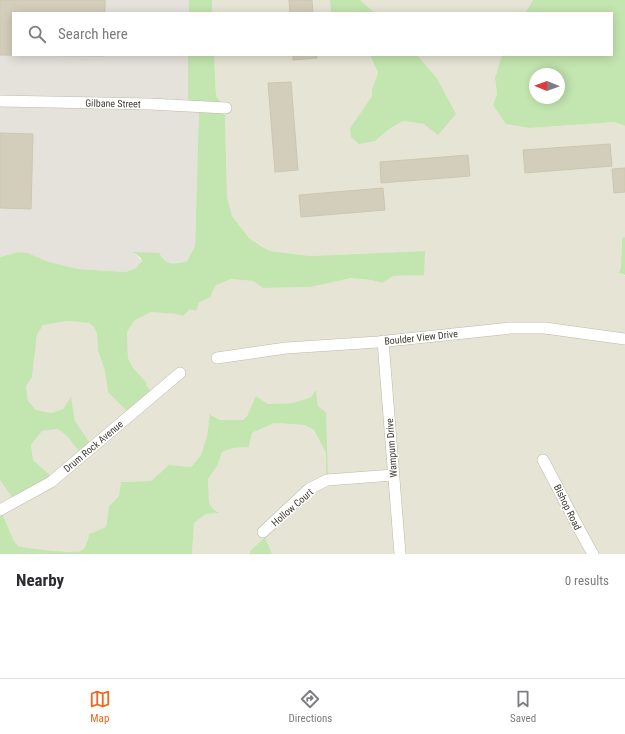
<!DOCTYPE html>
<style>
body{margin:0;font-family:"Roboto Condensed",sans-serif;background:#f2f2f3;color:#2b2b33}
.compass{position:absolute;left:529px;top:68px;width:36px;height:36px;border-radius:50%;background:#fff;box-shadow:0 2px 10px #0003;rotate:271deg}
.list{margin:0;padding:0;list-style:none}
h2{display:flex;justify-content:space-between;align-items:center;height:52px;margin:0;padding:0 16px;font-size:17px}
h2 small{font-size:13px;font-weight:400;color:#7c7c81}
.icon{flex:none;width:22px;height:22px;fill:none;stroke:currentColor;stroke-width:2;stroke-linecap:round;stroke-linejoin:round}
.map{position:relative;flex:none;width:625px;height:554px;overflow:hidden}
.search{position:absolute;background:#fff;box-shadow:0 2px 10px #0003;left:12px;right:12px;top:12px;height:44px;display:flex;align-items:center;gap:10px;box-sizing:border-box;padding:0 14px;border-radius:0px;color:#7c7c81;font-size:15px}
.sheet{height:124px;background:#fff}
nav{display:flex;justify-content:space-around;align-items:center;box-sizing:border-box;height:56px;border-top:1px solid #e1e1e2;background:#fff;font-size:11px;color:#7c7c81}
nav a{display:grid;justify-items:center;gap:2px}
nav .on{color:#f1651e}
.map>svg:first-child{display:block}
.residential{fill:#e6e4d4}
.industrial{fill:#e4e2db}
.green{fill:#c3e5b0;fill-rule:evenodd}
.building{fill:#d3cebc;stroke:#cec7af}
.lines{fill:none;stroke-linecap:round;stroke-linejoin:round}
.minor-casing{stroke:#bdbaa9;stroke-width:12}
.minor{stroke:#fff;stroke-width:11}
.labels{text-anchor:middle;stroke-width:3;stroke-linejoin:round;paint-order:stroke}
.street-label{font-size:10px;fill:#444135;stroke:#fff}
</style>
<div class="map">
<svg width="625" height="554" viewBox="0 0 625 554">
<rect width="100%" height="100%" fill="#f2f1e6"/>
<g class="residential">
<polygon points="212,0 330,0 331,13 212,13"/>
<polygon points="360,0 533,0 525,13 375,13"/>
<polygon points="214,55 369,55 371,57 378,73 372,89 372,96 350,128 375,141 389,129 403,121 424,124 436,77 417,55 502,55 495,78 497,94 493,105 530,128 615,122 625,126 625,237 622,238 621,267 619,273 625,276 625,554 272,554 265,537 250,551 250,554 192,554 194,523 206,514 218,513 214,510 209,503 208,479 217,466 222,452 233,448 249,447 252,433 274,423 305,425 314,430 326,453 326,477 326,412 318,406 316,391 311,397 293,403 268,404 256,396 247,416 243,420 220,420 210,414 207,436 201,455 191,467 169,465 151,481 121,482 119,496 109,506 106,527 89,534 87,542 81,551 72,554 50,553 18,546 14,541 0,509 0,480 14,500 53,479 33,460 31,445 42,431 58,429 67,436 82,455 92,446 75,421 71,398 63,409 52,413 36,410 28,401 26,386 32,377 37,335 43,325 67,321 89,323 94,327 97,334 98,351 105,371 108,392 147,383 133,368 128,358 127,332 134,321 151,312 176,314 183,316 188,310 210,297 215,285 231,279 253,281 263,288 311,287 351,278 371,280 382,283 393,276 424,275 424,251 310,256 270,251 249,238 232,216 227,197 225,115 224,107 216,96"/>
</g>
<polygon class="industrial" points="0,0 189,0 189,13 13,13 13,55 188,55 188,105 199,107 195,246 187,261 172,264 134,253 142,261 136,268 126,272 78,269 46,261 28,253 18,252 0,257"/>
<g class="green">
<rect x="189" y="0" width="23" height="13"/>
<polygon points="330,0 360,0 375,13 331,13"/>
<path d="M533 0H625V126L615 122 530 128 506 124 493 105 497 94 495 78 502 55H612V13H525ZM535 74H559V98H535Z"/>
<path d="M188 55H214L216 96 224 107 225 115 227 197 232 216 249 238 261 246 270 251 310 256 425 251 424 275 393 276 382 283 371 280 351 278 311 287 263 288 253 281 231 279 216 285 210 297 199 303 196 311 190 309 183 316 176 314 151 312 134 321 127 332 128 358 133 368 147 383 146 385 154 396 130 414 108 392 105 371 98 351 97 334 94 327 89 323 67 321 43 325 37 335 32 377 26 386 28 401 36 410 52 413 63 409 71 397 75 421 92 446 82 455 67 436 58 429 42 431 31 445 33 460 54 479 14 500 0 480V257L18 252 28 253 46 261 78 269 126 272 136 268 142 261 141 258 133 252 159 253C167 267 173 264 187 261L195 246 199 107 188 105Z"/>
<polygon points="369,55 417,55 436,77 456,114 438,135 424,124 403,121 389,129 375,141 359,144 351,137 350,128 372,96 372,89 378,73 371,57"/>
<polygon points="625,237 625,275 619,273 621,267 622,238"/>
<path d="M316 390 318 406 326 412 328 479 326 478V453L314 430 305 425 274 423 252 433 249 447 233 448 222 452 217 466 208 479 209 503 214 510 219 513 206 514 194 523 192 554H0V509L14 541 18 546C31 549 70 554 81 551 86 547 88 540 89 534L106 527 109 506 119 496 121 482 151 481 169 465 191 467 201 455 207 436 210 413 211 415 220 420H243L247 416 256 396 268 404 293 403 311 397Z"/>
<polygon points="265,537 272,554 250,554 250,551"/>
</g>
<g class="building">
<polygon points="0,0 105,0 105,13 13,13 13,55 104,55 104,56 0,55"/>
<polygon points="289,0 312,0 313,13 290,13"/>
<polygon points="293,55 317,55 317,58 293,60"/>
<polygon points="291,82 298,170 275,172 268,83"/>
<polygon points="0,133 33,134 31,209 0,208"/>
<polygon points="610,144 612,166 525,173 523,150"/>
<polygon points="468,155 470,176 381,183 380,162"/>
<polygon points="625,168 625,192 614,193 612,169"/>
<polygon points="383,188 385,210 301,217 299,195"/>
</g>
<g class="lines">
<g class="minor-casing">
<g id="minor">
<polyline points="0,101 150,104 226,108"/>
<polyline points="383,341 400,554"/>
<polyline points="217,358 286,348 378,342 511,328 545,328 625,339"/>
<path d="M543 460C560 491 575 523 593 554"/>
<polyline points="0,510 51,482 180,373"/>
<polyline points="263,532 309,489 327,480 393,475"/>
</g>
</g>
<use href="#minor" class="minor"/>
</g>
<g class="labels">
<g class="street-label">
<text transform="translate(113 103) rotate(1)" y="4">Gilbane Street</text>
<text transform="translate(421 337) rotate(-6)" y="4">Boulder View Drive</text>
<text transform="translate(93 446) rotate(-40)" y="4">Drum Rock Avenue</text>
<text transform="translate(391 448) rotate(-94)" y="4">Wampum Drive</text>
<text transform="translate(292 507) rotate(-41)" y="4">Hollow Court</text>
<text transform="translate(568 507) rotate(64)" y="4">Bishop Road</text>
</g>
</g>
</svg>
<svg class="compass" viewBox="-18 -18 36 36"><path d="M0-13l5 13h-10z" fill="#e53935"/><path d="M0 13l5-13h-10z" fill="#7c7c81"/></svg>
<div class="search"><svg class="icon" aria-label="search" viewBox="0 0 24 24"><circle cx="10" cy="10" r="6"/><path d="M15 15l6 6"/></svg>Search here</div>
</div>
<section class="sheet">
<h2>Nearby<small>0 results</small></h2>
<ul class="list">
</ul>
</section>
<nav>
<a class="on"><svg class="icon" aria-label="map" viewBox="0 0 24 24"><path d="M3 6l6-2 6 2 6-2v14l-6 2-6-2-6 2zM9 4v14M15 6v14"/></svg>Map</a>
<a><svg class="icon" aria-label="directions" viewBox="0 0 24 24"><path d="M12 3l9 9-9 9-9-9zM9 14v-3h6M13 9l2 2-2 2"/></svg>Directions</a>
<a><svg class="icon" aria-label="saved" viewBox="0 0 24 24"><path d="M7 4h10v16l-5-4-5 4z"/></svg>Saved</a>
</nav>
